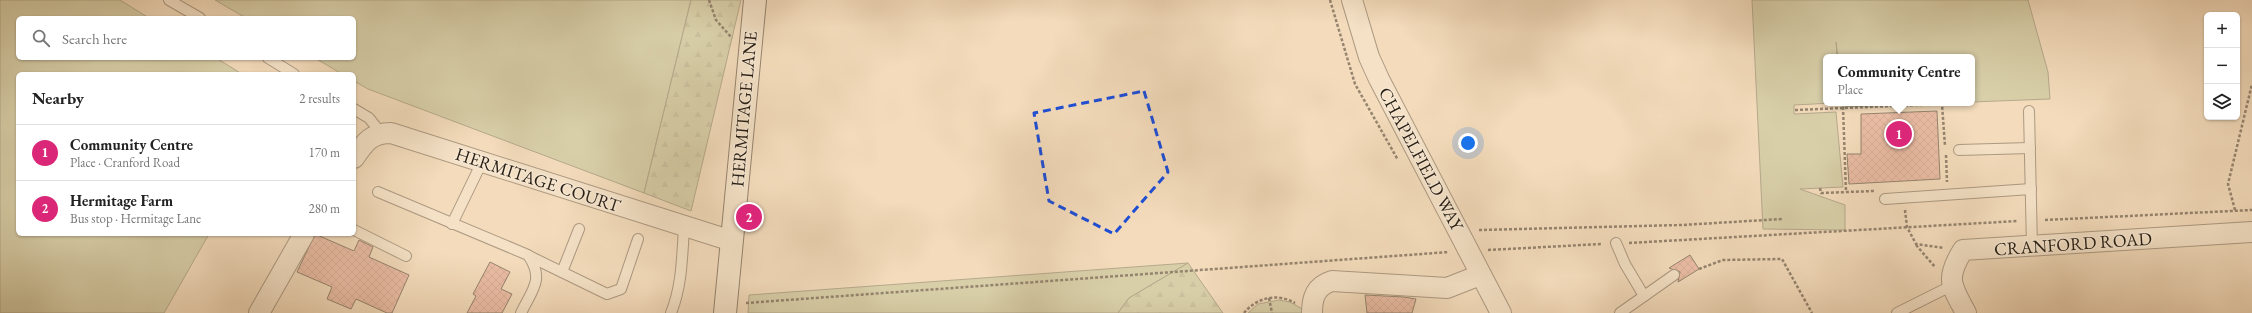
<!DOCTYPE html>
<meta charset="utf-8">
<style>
body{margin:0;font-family:"EB Garamond",serif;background:#f6f6f6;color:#222}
.controls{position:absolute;right:12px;top:12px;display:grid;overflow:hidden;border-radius:6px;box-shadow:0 1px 3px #0004}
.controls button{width:36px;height:36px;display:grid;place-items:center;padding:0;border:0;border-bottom:1px solid #e0e0e0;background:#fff;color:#222;font:20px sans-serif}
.you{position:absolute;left:1468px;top:143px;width:14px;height:14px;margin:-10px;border:3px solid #fff;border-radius:50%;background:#1a73e8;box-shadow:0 0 0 6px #1a73e833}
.badge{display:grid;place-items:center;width:26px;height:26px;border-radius:50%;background:#db2777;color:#fff;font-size:13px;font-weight:700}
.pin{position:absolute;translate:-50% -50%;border:2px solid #fff;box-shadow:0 1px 4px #0006}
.popup{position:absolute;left:1823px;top:54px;width:152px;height:52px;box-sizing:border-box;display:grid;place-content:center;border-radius:6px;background:#fff;filter:drop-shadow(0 1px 3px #0005);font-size:13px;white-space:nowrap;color:#767676}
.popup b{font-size:15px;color:#222}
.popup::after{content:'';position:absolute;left:50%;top:100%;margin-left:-8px;border:8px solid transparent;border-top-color:#fff}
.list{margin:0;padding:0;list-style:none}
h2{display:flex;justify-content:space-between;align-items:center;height:52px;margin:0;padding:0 16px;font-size:17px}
h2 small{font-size:13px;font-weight:400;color:#767676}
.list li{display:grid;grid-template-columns:26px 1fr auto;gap:12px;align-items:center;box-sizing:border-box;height:56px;padding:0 16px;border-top:1px solid #e0e0e0}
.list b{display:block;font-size:15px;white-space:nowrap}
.list p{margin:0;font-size:13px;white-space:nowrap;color:#767676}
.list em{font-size:13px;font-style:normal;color:#767676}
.icon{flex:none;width:22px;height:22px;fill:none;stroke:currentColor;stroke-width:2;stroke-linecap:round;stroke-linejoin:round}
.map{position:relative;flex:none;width:2252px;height:313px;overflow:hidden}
.search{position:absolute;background:#fff;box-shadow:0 1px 3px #0004;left:16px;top:16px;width:340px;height:44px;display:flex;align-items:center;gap:10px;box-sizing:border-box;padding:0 14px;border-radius:6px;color:#767676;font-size:15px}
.panel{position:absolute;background:#fff;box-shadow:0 1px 3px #0004;left:16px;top:72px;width:340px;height:164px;border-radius:6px}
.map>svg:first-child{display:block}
.green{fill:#b8c192;stroke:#6e6e52}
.forest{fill:url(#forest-firs);stroke:#6e6e52}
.building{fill:url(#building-cross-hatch);stroke:#251c12}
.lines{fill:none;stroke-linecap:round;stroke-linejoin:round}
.service-casing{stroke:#584c3c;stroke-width:12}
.minor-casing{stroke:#584c3c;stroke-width:22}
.secondary-casing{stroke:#251c12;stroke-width:24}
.path{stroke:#251c12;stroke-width:2.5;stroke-dasharray:3 2;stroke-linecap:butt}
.service{stroke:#f7e8d3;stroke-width:10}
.minor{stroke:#f7e8d3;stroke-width:20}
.secondary{stroke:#f7e8d3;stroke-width:22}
.marked{fill:none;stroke:#1d4ed8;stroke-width:3;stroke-dasharray:8 5;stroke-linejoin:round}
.labels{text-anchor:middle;stroke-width:3;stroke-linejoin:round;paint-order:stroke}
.street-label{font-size:18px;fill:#251c12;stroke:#f7e8d3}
</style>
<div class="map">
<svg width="2252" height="313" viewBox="0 0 2252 313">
<defs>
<pattern id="forest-firs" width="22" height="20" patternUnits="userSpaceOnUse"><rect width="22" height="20" fill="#b8c192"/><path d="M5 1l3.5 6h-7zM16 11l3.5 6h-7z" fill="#9ea57d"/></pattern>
<pattern id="building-cross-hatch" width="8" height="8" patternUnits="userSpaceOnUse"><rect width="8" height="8" fill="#e3998a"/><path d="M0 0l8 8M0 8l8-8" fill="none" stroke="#b87c6f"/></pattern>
</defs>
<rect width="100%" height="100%" fill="#f3dbbb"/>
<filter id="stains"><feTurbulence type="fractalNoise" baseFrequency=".005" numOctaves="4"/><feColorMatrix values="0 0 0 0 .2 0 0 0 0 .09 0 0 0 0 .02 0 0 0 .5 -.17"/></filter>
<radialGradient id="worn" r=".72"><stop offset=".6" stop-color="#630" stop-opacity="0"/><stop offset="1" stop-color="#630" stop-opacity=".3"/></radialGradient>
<g class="green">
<polygon points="0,0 120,0 149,18 18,18 18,58 216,58 242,74 18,74 18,234 209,234 164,313 0,313"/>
<polygon points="215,0 691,0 644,193 368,89 354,81 354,74 342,74 315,58 354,58 354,18 246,18"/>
<polygon points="1752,0 2028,0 2048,72 2050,99 1972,102 1972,57 1838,57 1836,42 1837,57 1826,57 1826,103 1833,103 1794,105 1794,114 1836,112 1843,187 1800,189 1845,205 1845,230 1763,229"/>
<polygon points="1843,103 1940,103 1843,107"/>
<polygon points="1188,263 1129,298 1118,313 748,313 749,295"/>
<polygon points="1279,300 1290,302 1304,310 1304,313 1248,313 1258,304"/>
</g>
<g class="forest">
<polygon points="691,0 741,0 691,211 644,193"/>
<polygon points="1188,263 1223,313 1118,313 1129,298"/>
</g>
<g class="building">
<polygon points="1937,111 1940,179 1849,184 1847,154 1861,154 1861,114"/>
<polygon points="315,234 354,251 359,240 373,247 369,257 409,275 392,313 387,313 356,299 351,309 327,299 332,287 297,272"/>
<polygon points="1690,255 1699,269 1678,282 1680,272 1669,268"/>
<polygon points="490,262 510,272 501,289 512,294 502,313 467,313 476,296 473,294"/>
<polygon points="1365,295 1404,297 1416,299 1412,313 1367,313"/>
</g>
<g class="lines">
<g class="service-casing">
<g id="service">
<polyline points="169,0 200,18"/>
<polyline points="268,58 294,74"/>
<polyline points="354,109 369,118 381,133"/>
<polyline points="2029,111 2032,247"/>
<polyline points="1959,150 2030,148"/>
<path d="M378 192 528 255C545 279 532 290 521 313"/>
<polyline points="1885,199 2031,189"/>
<polyline points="452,224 482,162"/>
<polyline points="354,230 406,256"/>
<polyline points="1616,243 1625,264 1644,296"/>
<polyline points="529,256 607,294 621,289 638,239"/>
<polyline points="562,272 579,229"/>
<path d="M671 313C682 286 682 257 684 228"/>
<polyline points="1620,313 1674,275"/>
<polyline points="1897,313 1951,286"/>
</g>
</g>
<g class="minor-casing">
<g id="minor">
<polyline points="1352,0 1369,57 1379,79 1501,313"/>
<path d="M354 158C365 142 371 133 391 133L732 241"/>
<polyline points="259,313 304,234"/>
<path d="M1312 313C1312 297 1316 286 1332 281L1447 288 1480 275"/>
<path d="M1966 313C1951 285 1945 279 1963 250L2252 232"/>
</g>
</g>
<g class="secondary-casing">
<polyline id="secondary" points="725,313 755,0"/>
</g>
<g class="path">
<polyline points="709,0 716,20 732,38"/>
<polyline points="1330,0 1355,84 1398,160"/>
<polyline points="1843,107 1846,192"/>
<polyline points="1795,110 1942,104 1945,146"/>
<polyline points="1946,155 1947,182"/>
<polyline points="1820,188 1821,193 1874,191"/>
<polyline points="1905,210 1907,227 1916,244 1944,248"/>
<polyline points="2235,210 2228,184 2252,84"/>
<polyline points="2045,220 2252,210"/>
<polyline points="1479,230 1682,225 1782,219"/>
<polyline points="1629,243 2018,221"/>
<polyline points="1916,245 1935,267"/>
<polyline points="1488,250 1602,244"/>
<polyline points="1699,269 1723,260 1782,259 1812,313"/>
<polyline points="1269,298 1272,313"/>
<polyline points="746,303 1449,252"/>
<path d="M1244 313C1257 297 1278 293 1295 303"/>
</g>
<use href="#service" class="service"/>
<use href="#minor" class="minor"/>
<use href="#secondary" class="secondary"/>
</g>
<path d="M0 0H2252V313H0ZM1144 91 1168 172 1114 234 1049 201 1034 113Z" fill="#f3dbbb" fill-opacity=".55" fill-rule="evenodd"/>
<path class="marked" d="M1144 91 1168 172 1114 234 1049 201 1034 113Z"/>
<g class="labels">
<g class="street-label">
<text transform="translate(744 109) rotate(-85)" y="6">HERMITAGE LANE</text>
<text transform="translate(1421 159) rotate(62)" y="6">CHAPELFIELD WAY</text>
<text transform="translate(538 180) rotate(18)" y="6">HERMITAGE COURT</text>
<text transform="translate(2073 244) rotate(-4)" y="6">CRANFORD ROAD</text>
</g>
</g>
<rect width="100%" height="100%" filter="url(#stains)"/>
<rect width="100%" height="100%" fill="url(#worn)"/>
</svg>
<div class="controls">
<button>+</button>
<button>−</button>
<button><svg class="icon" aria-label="layers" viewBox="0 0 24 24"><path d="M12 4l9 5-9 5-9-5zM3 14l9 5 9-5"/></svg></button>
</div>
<div class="you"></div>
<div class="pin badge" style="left:1899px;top:134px">1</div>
<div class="popup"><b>Community Centre</b>Place</div>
<div class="pin badge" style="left:749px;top:217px">2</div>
<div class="search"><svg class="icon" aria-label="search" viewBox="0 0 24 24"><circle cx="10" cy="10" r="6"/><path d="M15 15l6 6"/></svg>Search here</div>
<section class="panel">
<h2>Nearby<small>2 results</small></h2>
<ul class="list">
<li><span class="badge">1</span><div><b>Community Centre</b><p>Place · Cranford Road</p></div><em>170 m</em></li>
<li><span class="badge">2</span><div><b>Hermitage Farm</b><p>Bus stop · Hermitage Lane</p></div><em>280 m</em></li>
</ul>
</section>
</div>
